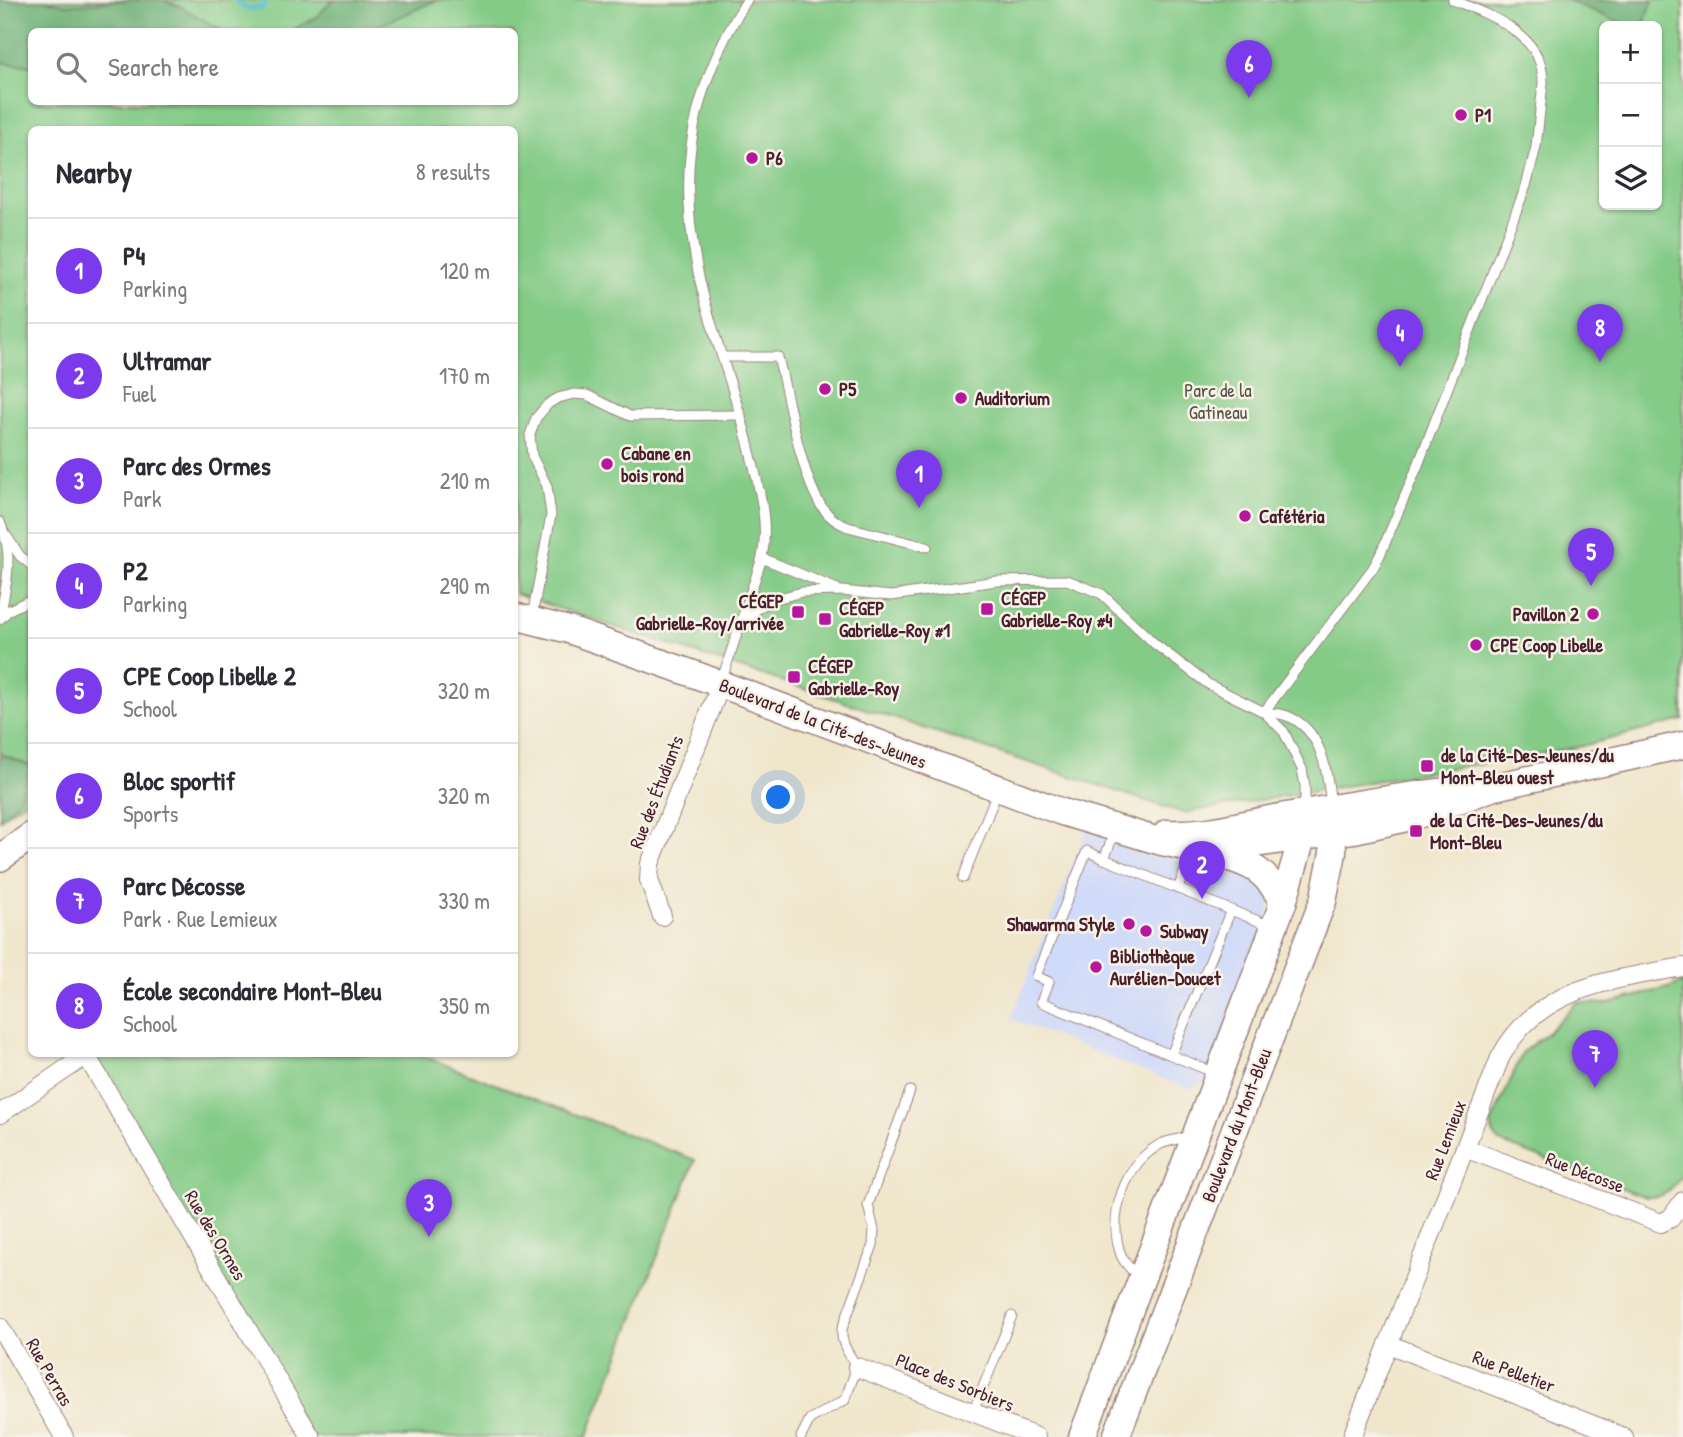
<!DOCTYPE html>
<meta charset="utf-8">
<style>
body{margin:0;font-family:"Patrick Hand",sans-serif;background:#f2f2f3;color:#2b2b33}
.controls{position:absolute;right:21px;top:21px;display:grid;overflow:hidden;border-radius:10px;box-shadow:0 2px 5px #0004}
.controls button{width:63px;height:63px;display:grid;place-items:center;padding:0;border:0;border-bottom:2px solid #e1e1e2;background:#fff;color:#2b2b33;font:35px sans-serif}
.you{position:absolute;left:779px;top:798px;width:24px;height:24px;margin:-18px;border:5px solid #fff;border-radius:50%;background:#1a73e8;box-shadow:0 0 0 10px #1a73e833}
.badge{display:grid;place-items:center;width:46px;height:46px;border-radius:50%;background:#7c3aed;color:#fff;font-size:23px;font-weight:700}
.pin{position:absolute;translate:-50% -58px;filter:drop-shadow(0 2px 4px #0008)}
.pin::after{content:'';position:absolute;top:37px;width:24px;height:21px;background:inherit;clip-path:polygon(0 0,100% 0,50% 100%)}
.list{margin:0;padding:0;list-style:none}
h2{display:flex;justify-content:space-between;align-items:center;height:91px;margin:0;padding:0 28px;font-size:30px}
h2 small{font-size:23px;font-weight:400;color:#7c7c81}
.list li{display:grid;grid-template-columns:46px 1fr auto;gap:21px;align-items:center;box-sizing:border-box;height:105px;padding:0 28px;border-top:2px solid #e1e1e2}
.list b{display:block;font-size:26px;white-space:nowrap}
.list p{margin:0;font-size:23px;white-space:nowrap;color:#7c7c81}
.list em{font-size:23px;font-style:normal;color:#7c7c81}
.icon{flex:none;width:38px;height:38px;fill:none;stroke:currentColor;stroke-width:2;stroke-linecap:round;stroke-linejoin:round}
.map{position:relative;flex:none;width:1683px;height:1437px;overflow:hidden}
.search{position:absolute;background:#fff;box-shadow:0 2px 5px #0004;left:28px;top:28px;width:490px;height:77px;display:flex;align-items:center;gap:18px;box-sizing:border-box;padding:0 24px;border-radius:10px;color:#7c7c81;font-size:26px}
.panel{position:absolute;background:#fff;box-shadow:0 2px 5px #0004;left:28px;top:126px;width:490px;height:931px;border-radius:10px}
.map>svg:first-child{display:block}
.built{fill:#d0daf9}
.green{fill:#84cb87;stroke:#677559;stroke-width:2;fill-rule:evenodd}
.forest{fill:#6baf74;stroke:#5a6750;stroke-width:2}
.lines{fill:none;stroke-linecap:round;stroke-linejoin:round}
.stream{stroke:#55bdd2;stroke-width:5}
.lane-casing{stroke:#9d827c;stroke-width:11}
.street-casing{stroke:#9d827c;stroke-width:20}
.secondary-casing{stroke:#9d827c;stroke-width:29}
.lane{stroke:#fff;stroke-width:9}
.street{stroke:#fff;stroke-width:18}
.secondary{stroke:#fff;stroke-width:26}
.poi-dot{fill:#b5179e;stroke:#f7f3e8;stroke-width:2.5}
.labels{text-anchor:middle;stroke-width:5;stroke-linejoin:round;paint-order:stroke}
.poi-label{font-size:19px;font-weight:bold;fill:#4a1f2b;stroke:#f7f3e8;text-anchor:start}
.park-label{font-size:19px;fill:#5b5347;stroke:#f7f3e8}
.street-label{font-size:19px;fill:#4a1f2b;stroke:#f7f3e8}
</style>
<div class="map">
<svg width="1683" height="1437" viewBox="0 0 1683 1437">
<rect width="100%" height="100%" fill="#f7f3e8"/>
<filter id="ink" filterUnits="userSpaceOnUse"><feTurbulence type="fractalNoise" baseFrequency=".0143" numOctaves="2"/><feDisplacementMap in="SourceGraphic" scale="14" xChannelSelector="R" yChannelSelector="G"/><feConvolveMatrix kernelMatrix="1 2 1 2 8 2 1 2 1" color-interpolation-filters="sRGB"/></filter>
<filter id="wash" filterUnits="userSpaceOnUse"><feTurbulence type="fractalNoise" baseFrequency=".00686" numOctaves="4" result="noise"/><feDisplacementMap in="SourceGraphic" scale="28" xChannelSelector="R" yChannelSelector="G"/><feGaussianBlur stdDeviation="1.57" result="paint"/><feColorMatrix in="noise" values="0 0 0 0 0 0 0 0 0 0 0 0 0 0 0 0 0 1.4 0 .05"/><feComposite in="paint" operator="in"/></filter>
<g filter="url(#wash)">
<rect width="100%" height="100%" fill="#f0e6cc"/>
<polygon class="built" points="1090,821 1275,887 1219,1075 1189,1089 1011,1019"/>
<g class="green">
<path d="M0 0H1683V720L1578 747 1183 813 515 594 514 130H32V797L0 818ZM1604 26H1657V205H1604ZM32 32H514V102H32Z"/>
<path d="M1683 982V1174C1672 1189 1666 1198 1646 1197L1499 1142 1493 1133 1491 1124 1523 1052 1547 1033 1577 1002 1605 1004 1668 988Z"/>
<polygon points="88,1054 417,1054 695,1160 587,1437 311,1437"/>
</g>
<g class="forest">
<polygon points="0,0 43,0 66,5 126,0 162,0 179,6 223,31 32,32 31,66 0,62"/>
<polygon points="332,0 437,0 367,31 291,31 317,17"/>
<polygon points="1566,0 1653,0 1643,26 1629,26"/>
<polygon points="0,754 31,766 19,800 0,820"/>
</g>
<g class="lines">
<polyline class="stream" points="236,0 245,8 263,8 267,0"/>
</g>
</g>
<g filter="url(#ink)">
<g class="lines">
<g class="lane-casing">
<g id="lane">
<path d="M723 357H778C788 396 801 477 822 507 829 517 837 523 848 527L927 547"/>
<path d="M0 522C14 553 7 584 0 616"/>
<polyline points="6,535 20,556 32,566"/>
<polyline points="762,558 837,589"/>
<polyline points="532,617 551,515 547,486 532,456 530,435 536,418 548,404 558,398 574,394 587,395 630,416 741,415"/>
<polyline points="0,619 9,610 32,599"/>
<polyline points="746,621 757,609 772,600 802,592 842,591 891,596 997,581 1067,580 1102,594 1156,645 1208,684 1264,712 1284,732 1302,769 1305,786 1305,811"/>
<path d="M721 682 762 558C770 519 757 482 748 443 736 395 718 349 705 301 675 189 684 98 747 0"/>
<path d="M1264 712 1373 568 1380 555 1418 465 1526 186 1536 147 1543 83C1544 34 1490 15 1453 0"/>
<path d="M1265 712C1272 713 1280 713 1287 716 1323 729 1328 775 1331 807"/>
<polyline points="1104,859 1115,831"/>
<polyline points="963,878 997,792"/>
<polyline points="1178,889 1192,851"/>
<polyline points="1231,910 1171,1055 1041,1002 1049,982 1036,976 1087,851 1104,859 1273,927"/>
<polyline points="1171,1055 1215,1073"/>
<path d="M1137 1276C1132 1270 1123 1262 1121 1255 1107 1217 1124 1165 1159 1145 1168 1140 1181 1139 1191 1136"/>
<polyline points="973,1412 1012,1316"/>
<path d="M801 1437 810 1419 845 1400 857 1367C850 1355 840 1344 842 1329L873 1245 874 1230 868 1205 910 1091"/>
</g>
</g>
<g class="street-casing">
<g id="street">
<polyline points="662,916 649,880 650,864 721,684"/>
<polyline points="86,1055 311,1437"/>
<polyline points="0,1114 88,1054"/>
<polyline points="1465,1148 1661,1223 1671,1218 1683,1201"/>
<polyline points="0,1327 64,1437"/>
<polyline points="1388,1344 1624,1437"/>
<polyline points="857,1367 1036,1437"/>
<path d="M1352 1437 1500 1058C1537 986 1613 980 1683 967"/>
</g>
</g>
<g class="secondary-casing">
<g id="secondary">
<polyline points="514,616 569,630 699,676 1062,812 1162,842 1205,851 1354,830 1415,816 1494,787 1683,745"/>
<path d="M1167 833C1210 835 1239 824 1280 817 1339 807 1398 796 1457 790"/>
<path d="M1217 854C1252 864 1266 870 1283 903"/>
<polyline points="0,858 32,835"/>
<polyline points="1082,1437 1283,903 1302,838 1305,813"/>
<polyline points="1116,1437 1323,901 1333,853 1332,809"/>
</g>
</g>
<use href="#lane" class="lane"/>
<use href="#street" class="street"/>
<use href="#secondary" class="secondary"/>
</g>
</g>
<g class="poi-dot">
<circle cx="1461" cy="115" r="7"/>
<circle cx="752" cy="158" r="7"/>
<circle cx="825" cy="389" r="7"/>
<circle cx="961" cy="398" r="7"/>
<circle cx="607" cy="464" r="7"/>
<circle cx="1245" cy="516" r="7"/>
<rect x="980" y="602" width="14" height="14" rx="3.5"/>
<rect x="791" y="605" width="14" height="14" rx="3.5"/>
<circle cx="1593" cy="614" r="7"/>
<rect x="818" y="612" width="14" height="14" rx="3.5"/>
<circle cx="1476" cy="645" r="7"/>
<rect x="787" y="670" width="14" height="14" rx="3.5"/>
<rect x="1420" y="759" width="14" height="14" rx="3.5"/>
<rect x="1409" y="824" width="14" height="14" rx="3.5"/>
<circle cx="1129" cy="924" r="7"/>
<circle cx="1146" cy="931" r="7"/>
<circle cx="1096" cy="967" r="7"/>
</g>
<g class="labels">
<g class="poi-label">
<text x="1475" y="122">P1</text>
<text x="766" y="165">P6</text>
<text x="839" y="396">P5</text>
<text x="975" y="405">Auditorium</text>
<text x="621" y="460">Cabane en<tspan x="621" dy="22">bois rond</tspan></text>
<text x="1259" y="523">Cafétéria</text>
<text x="1001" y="605">CÉGEP<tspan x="1001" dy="22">Gabrielle-Roy #4</tspan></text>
<text x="784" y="608" text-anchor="end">CÉGEP<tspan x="784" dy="22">Gabrielle-Roy/arrivée</tspan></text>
<text x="839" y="615">CÉGEP<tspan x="839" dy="22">Gabrielle-Roy #1</tspan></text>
<text x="1579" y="621" text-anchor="end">Pavillon 2</text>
<text x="1490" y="652">CPE Coop Libelle</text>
<text x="808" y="673">CÉGEP<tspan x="808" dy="22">Gabrielle-Roy</tspan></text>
<text x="1441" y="762">de la Cité-Des-Jeunes/du<tspan x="1441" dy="22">Mont-Bleu ouest</tspan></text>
<text x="1430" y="827">de la Cité-Des-Jeunes/du<tspan x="1430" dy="22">Mont-Bleu</tspan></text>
<text x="1115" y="931" text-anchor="end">Shawarma Style</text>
<text x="1160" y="938">Subway</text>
<text x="1110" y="963">Bibliothèque<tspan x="1110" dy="22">Aurélien-Doucet</tspan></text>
</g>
<g class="park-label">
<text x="1218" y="397">Parc de la<tspan x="1218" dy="22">Gatineau</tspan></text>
</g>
<g class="street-label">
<text transform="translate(823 723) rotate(21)" y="7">Boulevard de la Cité-des-Jeunes</text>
<text transform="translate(656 792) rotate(-69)" y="7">Rue des Étudiants</text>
<text transform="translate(1236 1125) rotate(-69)" y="7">Boulevard du Mont-Bleu</text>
<text transform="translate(1445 1140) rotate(-69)" y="7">Rue Lemieux</text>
<text transform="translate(1585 1172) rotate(21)" y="7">Rue Décosse</text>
<text transform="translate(216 1235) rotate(59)" y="7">Rue des Ormes</text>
<text transform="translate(1514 1371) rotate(21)" y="7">Rue Pelletier</text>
<text transform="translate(50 1372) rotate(60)" y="7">Rue Perras</text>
<text transform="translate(955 1382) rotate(22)" y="7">Place des Sorbiers</text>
</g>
</g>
</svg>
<div class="controls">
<button>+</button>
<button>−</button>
<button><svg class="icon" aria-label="layers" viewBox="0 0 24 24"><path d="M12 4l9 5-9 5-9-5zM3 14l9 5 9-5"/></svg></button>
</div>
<div class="you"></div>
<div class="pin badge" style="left:919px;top:508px">1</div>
<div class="pin badge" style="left:1202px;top:899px">2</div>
<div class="pin badge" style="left:429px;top:1237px">3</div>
<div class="pin badge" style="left:1400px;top:367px">4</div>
<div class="pin badge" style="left:1591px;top:586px">5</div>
<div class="pin badge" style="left:1249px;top:98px">6</div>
<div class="pin badge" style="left:1595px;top:1088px">7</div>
<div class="pin badge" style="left:1600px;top:362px">8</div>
<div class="search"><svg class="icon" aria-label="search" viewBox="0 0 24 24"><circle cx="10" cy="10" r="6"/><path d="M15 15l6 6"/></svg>Search here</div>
<section class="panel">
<h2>Nearby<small>8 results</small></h2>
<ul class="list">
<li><span class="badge">1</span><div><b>P4</b><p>Parking</p></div><em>120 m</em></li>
<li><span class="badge">2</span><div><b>Ultramar</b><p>Fuel</p></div><em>170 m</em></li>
<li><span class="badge">3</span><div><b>Parc des Ormes</b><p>Park</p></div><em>210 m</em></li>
<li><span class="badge">4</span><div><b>P2</b><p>Parking</p></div><em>290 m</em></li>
<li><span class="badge">5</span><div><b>CPE Coop Libelle 2</b><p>School</p></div><em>320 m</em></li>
<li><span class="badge">6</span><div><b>Bloc sportif</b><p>Sports</p></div><em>320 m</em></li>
<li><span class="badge">7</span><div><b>Parc Décosse</b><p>Park · Rue Lemieux</p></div><em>330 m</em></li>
<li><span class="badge">8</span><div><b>École secondaire Mont-Bleu</b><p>School</p></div><em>350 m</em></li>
</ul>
</section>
</div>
